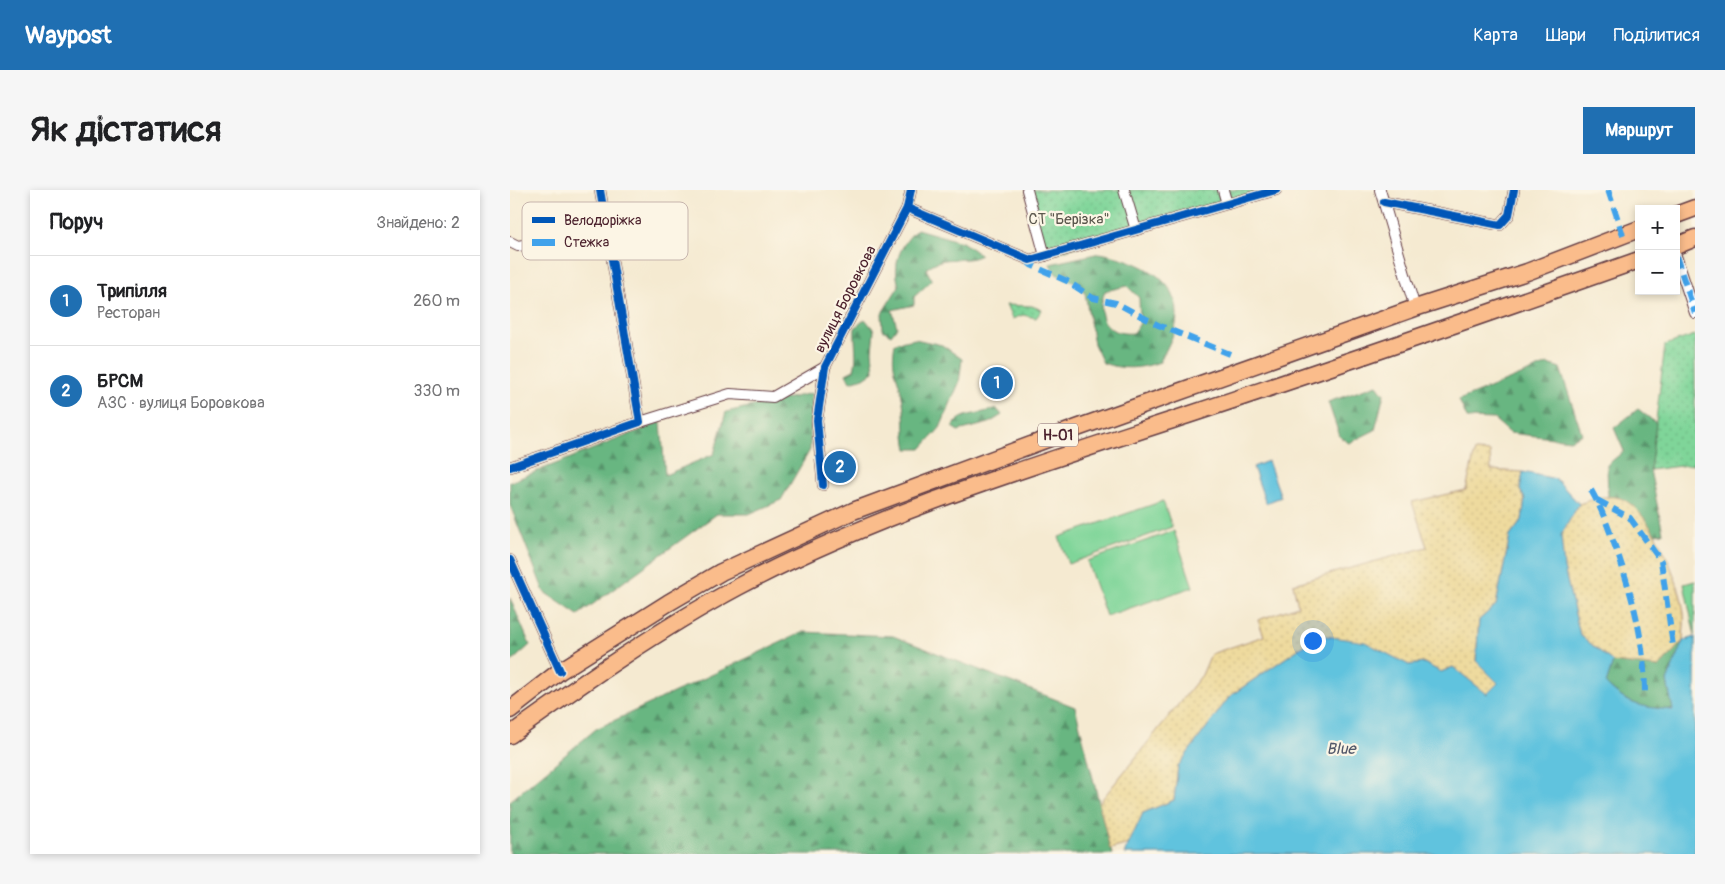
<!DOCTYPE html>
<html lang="uk">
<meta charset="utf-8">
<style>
body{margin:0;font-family:Pangolin,sans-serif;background:#f6f6f6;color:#202124}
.controls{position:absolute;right:15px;top:15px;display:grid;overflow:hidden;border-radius:0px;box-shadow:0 2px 8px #0003}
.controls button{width:45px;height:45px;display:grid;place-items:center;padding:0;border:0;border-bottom:1px solid #e0e0e0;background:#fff;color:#202124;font:25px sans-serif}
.you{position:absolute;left:802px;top:450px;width:18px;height:18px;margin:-12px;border:4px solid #fff;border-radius:50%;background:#1a73e8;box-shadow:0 0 0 8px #1a73e833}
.badge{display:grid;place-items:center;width:32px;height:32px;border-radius:50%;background:#1f6fb2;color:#fff;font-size:16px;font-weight:700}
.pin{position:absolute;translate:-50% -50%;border:2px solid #fff;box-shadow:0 1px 5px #0006}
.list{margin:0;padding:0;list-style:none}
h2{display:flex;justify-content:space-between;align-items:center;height:65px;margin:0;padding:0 20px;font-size:21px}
h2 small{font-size:16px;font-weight:400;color:#757577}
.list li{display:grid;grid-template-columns:32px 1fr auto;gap:15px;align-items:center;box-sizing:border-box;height:90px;padding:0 20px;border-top:1px solid #e0e0e0}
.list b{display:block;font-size:19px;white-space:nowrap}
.list p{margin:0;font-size:16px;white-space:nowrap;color:#757577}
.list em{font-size:16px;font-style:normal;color:#757577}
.map{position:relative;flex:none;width:1185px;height:664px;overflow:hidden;border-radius:0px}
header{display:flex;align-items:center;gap:30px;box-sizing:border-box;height:70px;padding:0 25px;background:#1f6fb2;color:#fff}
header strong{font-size:24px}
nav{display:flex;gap:28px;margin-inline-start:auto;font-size:18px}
.intro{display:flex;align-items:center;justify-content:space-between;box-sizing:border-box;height:120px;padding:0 30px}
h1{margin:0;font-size:35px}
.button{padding:12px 22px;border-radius:0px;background:#1f6fb2;color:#fff;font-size:18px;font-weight:700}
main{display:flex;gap:30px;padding:0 30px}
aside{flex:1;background:#fff;border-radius:0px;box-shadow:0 2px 8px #0003}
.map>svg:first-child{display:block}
.grass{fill:url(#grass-dots);stroke:#647a62}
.forest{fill:url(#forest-firs);stroke:#586a56;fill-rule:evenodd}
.sand{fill:url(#sand-dots);stroke:#9c7c64}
.pitch{fill:#7fd599;stroke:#647a62}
.water{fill:#60c3de;stroke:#557184}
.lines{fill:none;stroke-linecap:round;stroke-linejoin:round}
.street-casing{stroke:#643d44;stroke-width:12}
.primary-casing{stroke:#643d44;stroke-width:19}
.street{stroke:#fff;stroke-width:10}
.primary{stroke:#fabc8b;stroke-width:16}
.quiet{stroke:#40a2eb;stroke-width:6;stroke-dasharray:12 6;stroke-linecap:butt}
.cycleway-casing{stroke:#fcf5e5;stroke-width:11}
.cycleway{stroke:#0057b8;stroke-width:8}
.labels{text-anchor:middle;stroke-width:4.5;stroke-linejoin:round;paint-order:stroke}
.shield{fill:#fcf5e5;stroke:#7f5f63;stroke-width:1}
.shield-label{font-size:14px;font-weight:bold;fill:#4a1f2b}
.park-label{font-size:15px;fill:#5a564c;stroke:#fcf5e5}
.street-label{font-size:15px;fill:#4a1f2b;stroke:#fcf5e5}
.water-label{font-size:16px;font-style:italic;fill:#52586a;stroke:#fcf5e5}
.key{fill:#fcf5e5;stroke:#c7b5ad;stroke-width:1}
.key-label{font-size:14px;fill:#4a1f2b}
</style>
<header>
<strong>Waypost</strong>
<nav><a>Карта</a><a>Шари</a><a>Поділитися</a></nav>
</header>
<div class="intro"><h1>Як дістатися</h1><a class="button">Маршрут</a></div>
<main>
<aside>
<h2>Поруч<small>Знайдено: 2</small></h2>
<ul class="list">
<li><span class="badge">1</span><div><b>Трипілля</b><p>Ресторан</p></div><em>260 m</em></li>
<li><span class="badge">2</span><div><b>БРСМ</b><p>АЗС · вулиця Боровкова</p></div><em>330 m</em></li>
</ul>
</aside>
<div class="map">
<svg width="1185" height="664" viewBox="0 0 1185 664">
<defs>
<pattern id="grass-dots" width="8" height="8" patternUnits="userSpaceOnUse" patternTransform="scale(1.25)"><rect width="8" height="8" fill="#7fd599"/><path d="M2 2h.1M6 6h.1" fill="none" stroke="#6fb684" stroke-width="1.8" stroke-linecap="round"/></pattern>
<pattern id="forest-firs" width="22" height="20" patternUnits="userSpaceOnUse" patternTransform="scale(1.25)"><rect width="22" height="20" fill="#67b681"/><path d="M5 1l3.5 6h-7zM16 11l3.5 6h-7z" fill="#57936a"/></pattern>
<pattern id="sand-dots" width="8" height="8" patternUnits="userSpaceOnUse" patternTransform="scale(1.25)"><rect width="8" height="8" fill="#eeda9e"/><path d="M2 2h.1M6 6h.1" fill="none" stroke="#cebb88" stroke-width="1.8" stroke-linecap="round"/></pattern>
</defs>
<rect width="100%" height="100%" fill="#fcf5e5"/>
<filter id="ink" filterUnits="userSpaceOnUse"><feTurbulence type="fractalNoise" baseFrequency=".02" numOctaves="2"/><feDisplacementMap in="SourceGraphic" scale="10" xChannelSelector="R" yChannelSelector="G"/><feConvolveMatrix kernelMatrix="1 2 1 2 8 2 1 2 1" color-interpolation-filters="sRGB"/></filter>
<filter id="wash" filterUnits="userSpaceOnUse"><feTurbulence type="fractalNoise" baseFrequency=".0096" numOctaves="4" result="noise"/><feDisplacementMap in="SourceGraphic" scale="20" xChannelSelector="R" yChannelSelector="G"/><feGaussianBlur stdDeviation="1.12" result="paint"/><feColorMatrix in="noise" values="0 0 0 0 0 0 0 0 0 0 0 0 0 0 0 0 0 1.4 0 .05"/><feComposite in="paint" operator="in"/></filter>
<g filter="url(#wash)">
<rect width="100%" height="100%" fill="#f5ead1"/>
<g class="grass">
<polygon points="516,0 766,0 535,66"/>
<polygon points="496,115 522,116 532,120 526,128 513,125 502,129"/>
<polygon points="1185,145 1185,274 1140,280 1155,155"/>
</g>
<g class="forest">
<path d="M407 39 452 52 471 65C453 75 435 62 416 79L422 90 404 107V115L382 120 387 137 381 145 373 140 372 123 389 96C382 74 390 55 407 39Z"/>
<path d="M590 63C622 69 668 85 667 125 667 142 657 157 650 172 630 179 613 180 593 173L584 154 575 103 569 95 546 84 540 74ZM617 96 629 108 630 133 624 143C595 146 585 126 595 101Z"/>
<path d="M355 129 364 140 362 161 364 181 354 188 340 192 336 184 344 180C348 167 344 152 345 138Z"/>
<path d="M405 149 432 155 452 169 449 193 430 238 411 259H397C393 240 396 224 392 207 388 183 380 180 385 153Z"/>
<polygon points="1038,174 1050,178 1072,244 1060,250 1000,243 984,229 957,228 949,210"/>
<polygon points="867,195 874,204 865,240 839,253 830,247 818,212"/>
<polygon points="302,203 300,260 271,310 239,324 207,324 68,425 34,402 0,315 0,292 151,232 155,285 204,264 216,222"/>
<path d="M486 218 492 225 479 233 448 241 442 237C452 221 469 226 486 218Z"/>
<path d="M1128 219 1146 233 1140 280 1153 343 1145 344C1133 327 1121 309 1098 307L1097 275 1114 261 1104 238Z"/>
<polygon points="0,408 20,455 0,473"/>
<polygon points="293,442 383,446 565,517 602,664 0,664 0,611 86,539"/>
<path d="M1173 451 1157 491 1163 520C1133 517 1118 516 1096 494L1103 472 1149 477Z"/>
</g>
<g class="sand">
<polygon points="965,261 980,262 981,280 1013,282 1010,300 1015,309 1012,330 1000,346 986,415 969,430 966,471 988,493 976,505 943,477 931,482 914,473 899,475 809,445 720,506 668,576 664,610 633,623 619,654 600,659 589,613 692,485 701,464 754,446 748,430 788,416 783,394 917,357 902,312 956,300"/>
<path d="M1090 307C1096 307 1104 306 1110 308 1141 319 1171 393 1174 424 1175 433 1173 442 1173 451L1149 477 1103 472 1070 445 1054 378 1050 345 1069 314Z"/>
</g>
<g class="pitch">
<polygon points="653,311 662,337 558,374 549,347"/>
<polygon points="664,341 683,397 596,426 577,371"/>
<polygon points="1185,391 1185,446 1174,394"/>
</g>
<g class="water">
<polygon points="758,271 771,307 756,313 743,277"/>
<path d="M1013 282 1046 289 1069 314 1051 345 1054 378 1070 445 1103 472 1096 494C1117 516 1134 517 1163 520L1157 491 1173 451 1185 447V664H614L633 623 664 610 668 576 720 506 809 445 855 452 899 475 914 473 931 482 943 477 977 504 988 493 966 471 969 430 986 415 1000 346 1012 330 1015 309 1010 300Z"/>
</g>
</g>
<g filter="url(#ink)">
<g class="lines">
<g class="street-casing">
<g id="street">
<polyline points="517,0 535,66"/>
<polyline points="614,0 626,40"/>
<polyline points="713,0 717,14"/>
<polyline points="870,0 905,118"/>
<polyline points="874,12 990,35 999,25 1004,0"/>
<polyline points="397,18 520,70 766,0"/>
<polyline points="0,52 8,56 97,40"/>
<polyline points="1166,66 1185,123"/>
<polyline points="130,232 220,204 263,207 315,177"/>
<polyline points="0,277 130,232 90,0"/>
<polyline points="313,295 307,230 315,177 397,18 401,0"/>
<polyline points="0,370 50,481"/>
</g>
</g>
<g class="primary-casing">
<g id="primary">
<polyline points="1166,25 1185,18"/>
<polyline points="1166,56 1185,48"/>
<polyline points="0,520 50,481 158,413 211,382 343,321 567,238 905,118 1017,82 1129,39"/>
<path d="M0 545C74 492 148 440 228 397 370 322 526 275 678 225 829 175 979 123 1129 70"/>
</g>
</g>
<use href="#street" class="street"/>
<use href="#primary" class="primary"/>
<g class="quiet">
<polyline points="1098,0 1113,45"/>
<polyline points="1166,66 1185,123"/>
<polyline points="516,70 521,75 557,91 583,108 606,113 648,135 720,164"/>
<path d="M1081 300C1094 323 1100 343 1109 367 1125 416 1134 450 1135 502"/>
<polyline points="1087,310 1120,328 1151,371 1163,456"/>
</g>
<g class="cycleway-casing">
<g id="cycleway">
<polyline points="874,12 990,35 999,25 1004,0"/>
<polyline points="397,18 520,70 766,0"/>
<polyline points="0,277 130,232 90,0"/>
<polyline points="313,295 307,230 315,177 397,18 401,0"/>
<polyline points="0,370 50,481"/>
</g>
</g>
<use href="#cycleway" class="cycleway"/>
</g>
</g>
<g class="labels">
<rect class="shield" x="528" y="233.5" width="40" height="23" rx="4"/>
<g class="shield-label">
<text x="548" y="250">Н-01</text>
</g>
<g class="park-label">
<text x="559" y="34">СТ "Берізка"</text>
</g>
<g class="street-label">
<text transform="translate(335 109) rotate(-63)" y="5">вулиця Боровкова</text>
</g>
<g class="water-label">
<text x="831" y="564">Blue</text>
</g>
</g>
<rect x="12" y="12" width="166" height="58" rx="8" class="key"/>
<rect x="22" y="27" width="23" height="6" fill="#0057b8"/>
<rect x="22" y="49" width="23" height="7" fill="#40a2eb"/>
<g class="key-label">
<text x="54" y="35">Велодоріжка</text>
<text x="54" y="57">Стежка</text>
</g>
</svg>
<div class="controls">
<button>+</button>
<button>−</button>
</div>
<div class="you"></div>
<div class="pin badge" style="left:487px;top:193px">1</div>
<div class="pin badge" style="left:330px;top:277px">2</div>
</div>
</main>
